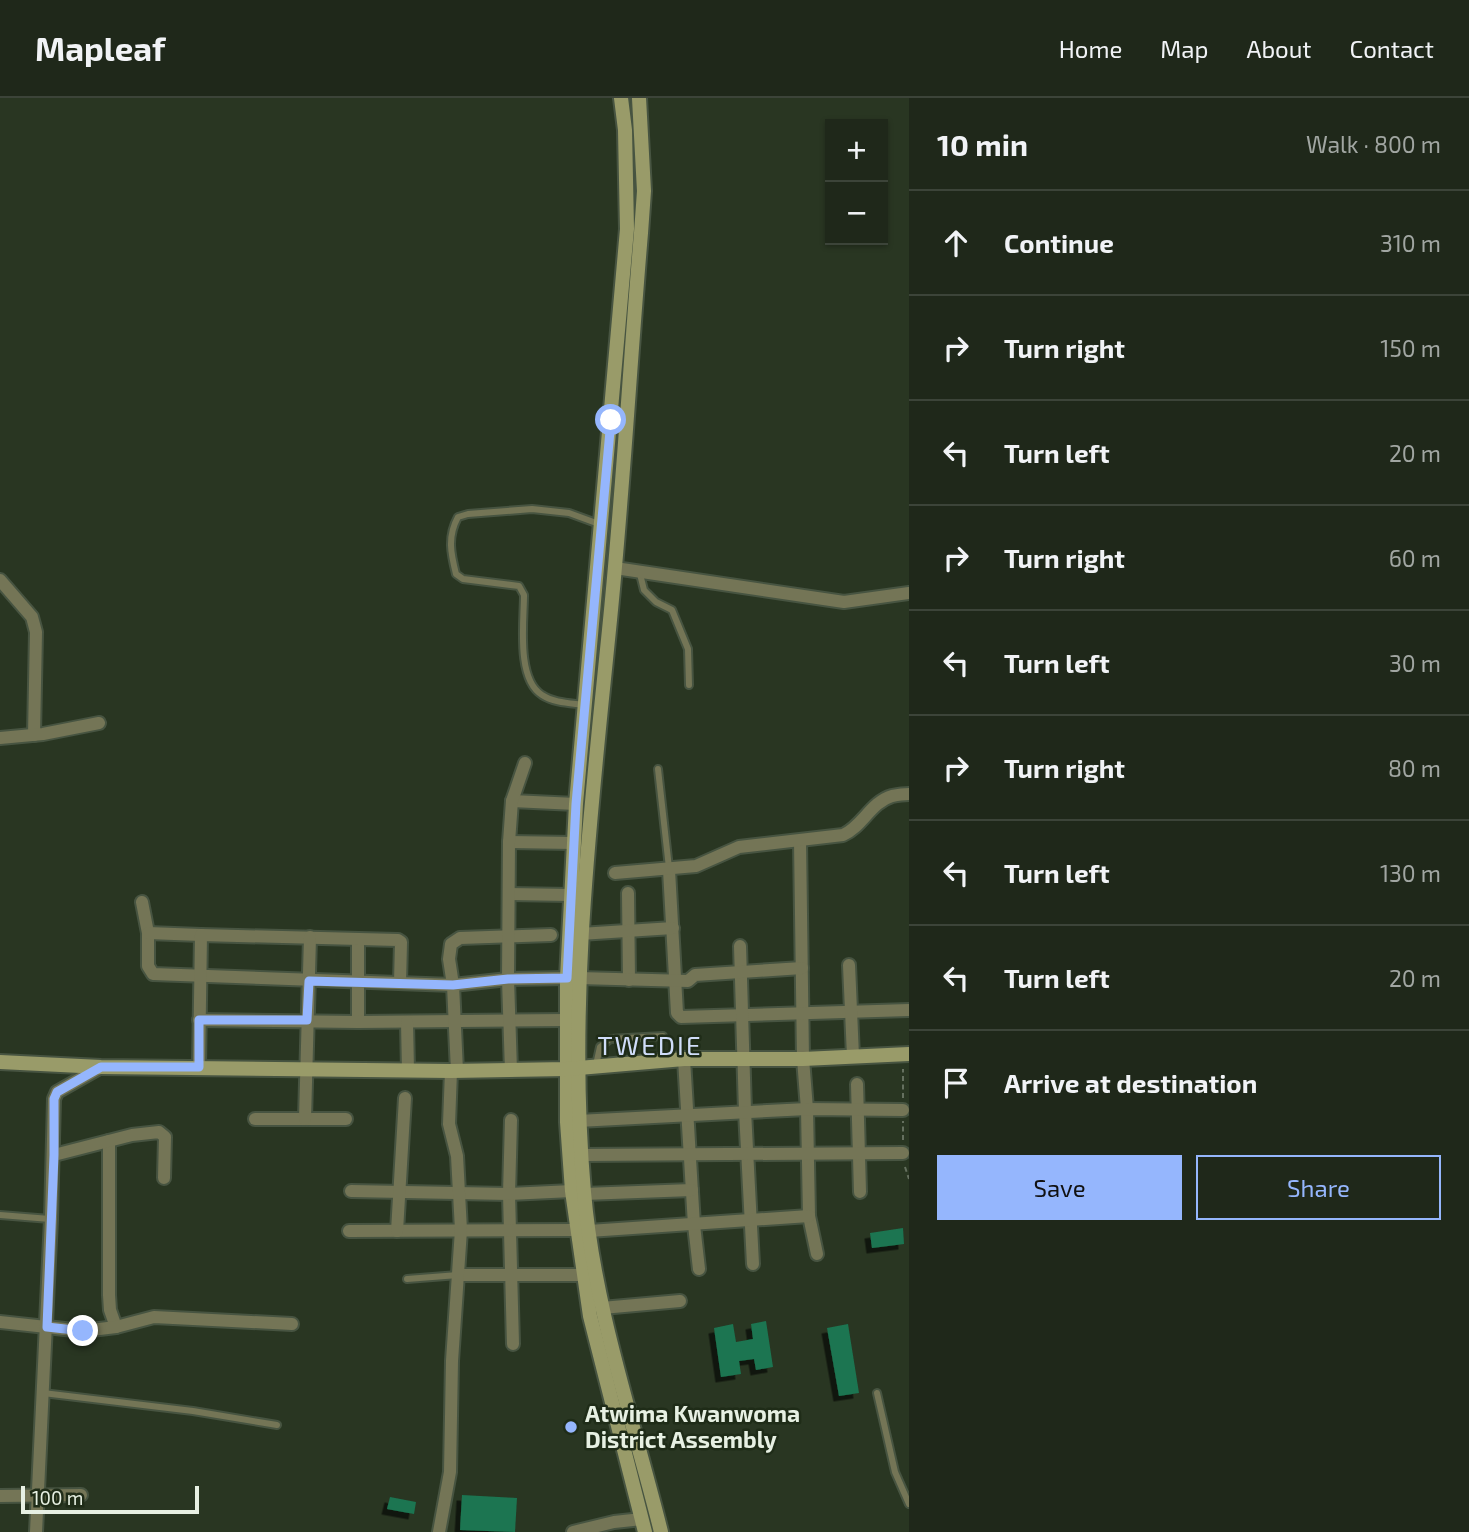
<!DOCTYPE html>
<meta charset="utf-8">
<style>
body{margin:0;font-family:"Exo 2",sans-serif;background:#2c3427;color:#f1f3f6}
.controls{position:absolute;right:21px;top:21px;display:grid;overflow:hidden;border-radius:0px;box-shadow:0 2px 5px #0004}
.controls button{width:63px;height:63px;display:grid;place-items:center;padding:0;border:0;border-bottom:2px solid #3c4439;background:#1f281a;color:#f1f3f6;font:35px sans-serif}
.scale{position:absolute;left:21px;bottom:18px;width:178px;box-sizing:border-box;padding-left:7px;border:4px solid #e7f0e3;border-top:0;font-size:19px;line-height:24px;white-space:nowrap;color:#e7f0e3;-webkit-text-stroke:5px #1f2c18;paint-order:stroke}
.stop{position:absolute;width:21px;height:21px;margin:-16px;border:5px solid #95b6fd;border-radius:50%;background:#fff}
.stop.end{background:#95b6fd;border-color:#fff;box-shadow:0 2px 7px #0008}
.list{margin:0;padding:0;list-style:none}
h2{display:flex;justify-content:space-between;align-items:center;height:91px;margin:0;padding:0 28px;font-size:30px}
h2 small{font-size:23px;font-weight:400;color:#a1a6a2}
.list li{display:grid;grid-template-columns:46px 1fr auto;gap:21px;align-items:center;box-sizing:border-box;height:105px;padding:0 28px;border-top:2px solid #3c4439}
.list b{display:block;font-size:26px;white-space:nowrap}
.list em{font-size:23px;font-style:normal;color:#a1a6a2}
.actions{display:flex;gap:14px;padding:21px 28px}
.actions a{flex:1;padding:16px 0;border:2px solid #95b6fd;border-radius:0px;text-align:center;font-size:24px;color:#95b6fd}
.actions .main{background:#95b6fd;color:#111}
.icon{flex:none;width:38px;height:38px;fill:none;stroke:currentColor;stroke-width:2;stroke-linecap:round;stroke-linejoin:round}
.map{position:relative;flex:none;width:909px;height:1434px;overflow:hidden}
header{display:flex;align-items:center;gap:42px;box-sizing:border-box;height:98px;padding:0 35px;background:#1f281a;border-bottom:2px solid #3c4439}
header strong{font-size:33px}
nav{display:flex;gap:38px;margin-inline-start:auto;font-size:24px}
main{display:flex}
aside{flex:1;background:#1f281a}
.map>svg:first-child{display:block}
.building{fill:#1b7551;filter:url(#shadow)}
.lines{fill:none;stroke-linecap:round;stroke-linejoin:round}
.lane-casing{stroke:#475441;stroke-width:10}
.street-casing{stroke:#475441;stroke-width:16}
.secondary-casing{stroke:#475441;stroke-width:18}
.path{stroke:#65705f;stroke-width:2;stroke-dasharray:5 3.5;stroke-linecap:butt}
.lane{stroke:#747556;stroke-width:6}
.street{stroke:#747556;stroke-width:12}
.secondary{stroke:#999b69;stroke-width:14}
.route{stroke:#95b6fd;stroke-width:9}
.poi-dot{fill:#95b6fd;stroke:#1f2c18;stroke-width:2.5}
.labels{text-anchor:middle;stroke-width:5;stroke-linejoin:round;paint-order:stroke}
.poi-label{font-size:23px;font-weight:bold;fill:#e7f0e3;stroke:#1f2c18;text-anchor:start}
.quarter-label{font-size:26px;letter-spacing:2px;fill:#d0ddf9;stroke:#1f2c18}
</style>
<header>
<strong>Mapleaf</strong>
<nav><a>Home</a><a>Map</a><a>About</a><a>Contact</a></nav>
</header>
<main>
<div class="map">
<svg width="909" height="1434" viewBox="0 0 909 1434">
<defs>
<filter id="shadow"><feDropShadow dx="-5.5" dy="5.5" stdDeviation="0" flood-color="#0009"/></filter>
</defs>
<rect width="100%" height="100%" fill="#293622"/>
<g class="building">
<polygon points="903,1130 904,1146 872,1150 870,1135"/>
<polygon points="766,1223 773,1269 756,1272 754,1261 739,1263 741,1276 721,1279 714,1230 733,1226 736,1244 753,1241 751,1226"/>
<polygon points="848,1226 859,1295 839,1298 827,1230"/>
<polygon points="462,1397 517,1400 515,1434 460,1432"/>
<polygon points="390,1399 416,1404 414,1416 387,1411"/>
</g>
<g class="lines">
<g class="lane-casing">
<g id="lane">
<polyline points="640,476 644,492 656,504 672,512 688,551 689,587"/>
<path d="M585 607C571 605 554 605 542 597 516 581 524 523 524 497L519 488 463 481 456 476C451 456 447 439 458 419L468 416 532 411 569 415 599 426"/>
<polyline points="658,671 669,770"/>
<polyline points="596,967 600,949 610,941 663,938"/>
<polyline points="0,1117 50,1121"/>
<polyline points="407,1181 458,1177"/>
<polyline points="43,1295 193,1313 277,1327"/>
<polyline points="877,1295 895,1374 909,1406"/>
</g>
</g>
<g class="street-casing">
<g id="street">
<polyline points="615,470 844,504 909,495"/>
<polyline points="0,482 32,519 36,534 34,637"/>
<polyline points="0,640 43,636 99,625"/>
<polyline points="512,703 576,706"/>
<polyline points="800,743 803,961 807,1011 809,1118 817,1156"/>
<polyline points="509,744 574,745"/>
<polyline points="669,772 677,915 681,919 909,912"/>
<path d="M615 775 696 768 739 749 843 737C862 729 871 704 892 698 897 697 904 696 909 696"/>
<polyline points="628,795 629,882"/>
<polyline points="509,796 571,797"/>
<polyline points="142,804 148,835 148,868 153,876 453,887 508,881 567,880"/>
<polyline points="148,835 201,837"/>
<polyline points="580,836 673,830"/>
<polyline points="358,841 358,924"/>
<polyline points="740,848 745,1013 753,1166"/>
<polyline points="849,867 853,958"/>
<polyline points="579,880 688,883 695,877 802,870"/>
<polyline points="199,922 358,924 567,922"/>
<polyline points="407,924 408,973"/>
<polyline points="684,961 694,1127 699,1171"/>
<polyline points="199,969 201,837 398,842 401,844 400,885"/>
<polyline points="457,973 453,887 449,861 451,846 460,840 551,837"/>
<polyline points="511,973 508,881 509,744 512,703 525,665"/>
<polyline points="857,986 860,1094"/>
<polyline points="255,1021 346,1021"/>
<polyline points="305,1021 310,839"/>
<polyline points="511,1022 509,1096 513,1246"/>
<polyline points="578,1023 807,1011 903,1012"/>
<polyline points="109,1043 109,1197 110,1212 116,1229"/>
<polyline points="54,1057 132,1037 159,1034 165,1039 164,1080"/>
<polyline points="581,1057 903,1055"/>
<polyline points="351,1093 509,1096 572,1093"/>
<polyline points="584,1096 692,1092"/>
<polyline points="349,1133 577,1132"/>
<polyline points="397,1133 405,1000"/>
<polyline points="589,1133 809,1118"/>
<polyline points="458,1177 584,1177"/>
<polyline points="602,1210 680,1203"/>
<polyline points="0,1224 83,1233 116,1229 154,1219 292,1226"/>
<polyline points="0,1398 81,1397"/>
<polyline points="36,1434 51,1121 54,1001 57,994 101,969"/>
<polyline points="439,1434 450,1374 452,1263 461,1132 457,1058 449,1026 451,973"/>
<polyline points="573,1434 614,1424 642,1421"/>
</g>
</g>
<g class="secondary-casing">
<g id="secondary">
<polyline points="621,0 625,32 627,131 576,706 567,880 567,1024 572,1093 590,1218 645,1434"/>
<path d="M639 0 644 93 641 135C630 264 623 393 610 522 591 712 567 903 584 1094 594 1210 633 1321 661 1434"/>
<polyline points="0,964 101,969 451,973 567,971 684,961 803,961 909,956"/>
</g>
</g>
<g class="path">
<polyline points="903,1000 903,971"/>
<polyline points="903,1042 903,1023"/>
<polyline points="905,1069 909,1081"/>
</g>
<use href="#lane" class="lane"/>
<use href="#street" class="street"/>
<use href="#secondary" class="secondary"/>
</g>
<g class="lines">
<polyline class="route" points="83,1233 47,1229 54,1057 54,1001 57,994 101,969 199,969 199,922 307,922 309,883 453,887 508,881 567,880 576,706 611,322"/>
</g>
<circle class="poi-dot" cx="571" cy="1329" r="7"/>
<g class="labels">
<g class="poi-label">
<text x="585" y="1324">Atwima Kwanwoma<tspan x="585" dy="26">District Assembly</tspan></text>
</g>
<g class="quarter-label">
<text x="650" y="957">TWEDIE</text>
</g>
</g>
</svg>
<div class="controls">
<button>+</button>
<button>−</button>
</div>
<div class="scale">100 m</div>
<div class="stop" style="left:611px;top:322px"></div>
<div class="stop end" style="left:83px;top:1233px"></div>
</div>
<aside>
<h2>10 min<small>Walk · 800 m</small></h2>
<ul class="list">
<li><svg class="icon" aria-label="ahead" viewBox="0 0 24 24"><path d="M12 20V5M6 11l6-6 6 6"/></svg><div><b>Continue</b></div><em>310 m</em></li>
<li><svg class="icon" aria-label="right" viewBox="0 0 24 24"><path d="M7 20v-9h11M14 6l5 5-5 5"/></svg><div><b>Turn right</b></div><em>150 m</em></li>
<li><svg class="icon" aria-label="left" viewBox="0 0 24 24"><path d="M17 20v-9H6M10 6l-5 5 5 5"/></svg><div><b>Turn left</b></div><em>20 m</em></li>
<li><svg class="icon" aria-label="right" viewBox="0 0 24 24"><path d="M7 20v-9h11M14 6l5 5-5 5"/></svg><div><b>Turn right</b></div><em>60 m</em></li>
<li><svg class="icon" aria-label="left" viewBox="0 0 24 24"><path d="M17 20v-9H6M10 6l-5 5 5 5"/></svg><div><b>Turn left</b></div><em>30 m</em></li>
<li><svg class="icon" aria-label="right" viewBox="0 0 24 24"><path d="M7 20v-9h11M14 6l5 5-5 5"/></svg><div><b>Turn right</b></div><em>80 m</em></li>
<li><svg class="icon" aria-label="left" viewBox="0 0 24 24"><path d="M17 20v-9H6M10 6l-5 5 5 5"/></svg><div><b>Turn left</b></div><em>130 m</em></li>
<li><svg class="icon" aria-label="left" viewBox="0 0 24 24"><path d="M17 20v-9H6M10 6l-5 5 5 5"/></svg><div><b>Turn left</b></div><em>20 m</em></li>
<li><svg class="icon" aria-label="arrive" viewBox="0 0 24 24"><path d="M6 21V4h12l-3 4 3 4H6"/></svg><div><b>Arrive at destination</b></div></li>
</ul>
<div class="actions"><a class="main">Save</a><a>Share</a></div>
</aside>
</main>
